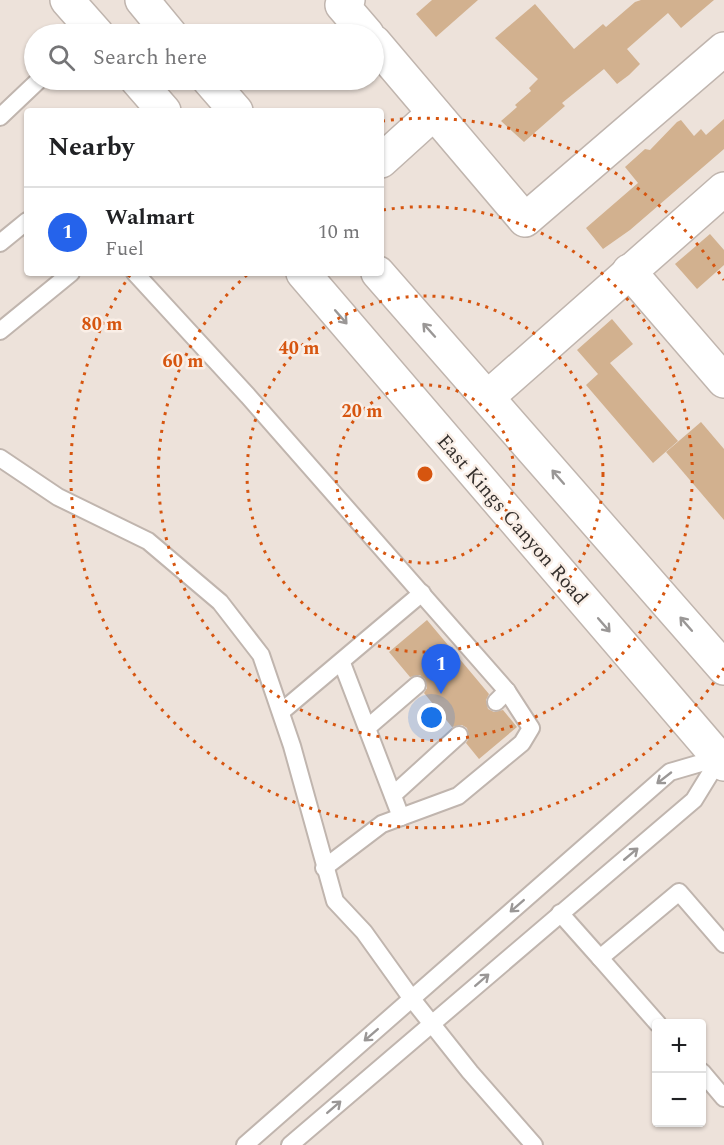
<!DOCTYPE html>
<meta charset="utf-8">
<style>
body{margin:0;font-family:Spectral,serif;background:#f6f6f6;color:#202124}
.controls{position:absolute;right:18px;bottom:18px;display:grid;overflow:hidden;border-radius:6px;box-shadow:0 2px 4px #0004}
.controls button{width:54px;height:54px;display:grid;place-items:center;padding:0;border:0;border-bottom:2px solid #e0e0e0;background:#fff;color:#202124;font:30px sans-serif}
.you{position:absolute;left:432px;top:718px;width:21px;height:21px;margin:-15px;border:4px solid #fff;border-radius:50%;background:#1a73e8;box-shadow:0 0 0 9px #1a73e833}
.badge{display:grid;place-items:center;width:39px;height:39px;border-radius:50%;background:#2563eb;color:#fff;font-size:20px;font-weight:700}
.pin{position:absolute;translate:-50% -50px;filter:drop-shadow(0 2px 3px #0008)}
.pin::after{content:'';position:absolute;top:32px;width:21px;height:18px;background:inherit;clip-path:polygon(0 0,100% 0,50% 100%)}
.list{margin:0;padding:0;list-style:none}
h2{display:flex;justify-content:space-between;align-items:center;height:78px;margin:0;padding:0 24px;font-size:26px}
h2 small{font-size:20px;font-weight:400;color:#757577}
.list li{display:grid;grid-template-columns:39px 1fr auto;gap:18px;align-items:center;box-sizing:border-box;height:90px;padding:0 24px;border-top:2px solid #e0e0e0}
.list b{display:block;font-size:22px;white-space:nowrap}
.list p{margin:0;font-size:20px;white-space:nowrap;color:#757577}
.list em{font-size:20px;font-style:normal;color:#757577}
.icon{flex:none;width:33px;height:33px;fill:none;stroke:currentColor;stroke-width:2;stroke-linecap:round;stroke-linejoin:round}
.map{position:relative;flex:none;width:724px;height:1145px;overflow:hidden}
.search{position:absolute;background:#fff;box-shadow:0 2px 4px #0004;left:24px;top:24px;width:360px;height:66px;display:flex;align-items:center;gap:15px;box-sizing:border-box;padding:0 21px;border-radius:33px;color:#757577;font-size:22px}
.panel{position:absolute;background:#fff;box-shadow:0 2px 4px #0004;left:24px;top:108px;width:360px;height:168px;border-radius:6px}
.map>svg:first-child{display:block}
.building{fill:#d2b18f}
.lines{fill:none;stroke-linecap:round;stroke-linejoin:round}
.lane-casing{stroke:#c0b5ae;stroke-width:20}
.street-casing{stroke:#c0b5ae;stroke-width:36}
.secondary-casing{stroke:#c0b5ae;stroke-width:36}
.lane{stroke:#fff;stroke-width:16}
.street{stroke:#fff;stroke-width:33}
.secondary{stroke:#fff;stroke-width:33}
.oneway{stroke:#9a9796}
.ring{fill:none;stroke:#d6550f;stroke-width:3;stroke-dasharray:3 6}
.labels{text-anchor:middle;stroke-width:5;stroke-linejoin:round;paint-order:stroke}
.street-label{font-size:20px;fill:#342f2c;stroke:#faefe7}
.centre{fill:#d6550f;stroke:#faefe7;stroke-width:3}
.ring-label{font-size:18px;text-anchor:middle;font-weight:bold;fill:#d6550f;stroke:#faefe7;stroke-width:5;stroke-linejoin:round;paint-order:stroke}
</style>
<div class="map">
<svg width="724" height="1145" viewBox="0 0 724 1145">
<rect width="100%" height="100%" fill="#ede2da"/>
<g class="building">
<polygon points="432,0 478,0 436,37 416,14"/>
<polygon points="641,0 714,0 681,28 668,13 627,49 640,64 629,75 617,84 604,69 562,103 565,106 524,142 501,121 517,107 515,105 531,91 529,88 538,79 495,38 535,4 574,49 603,24 606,27 635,2"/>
<polygon points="724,119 724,149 630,230 603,249 586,228 638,183 625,167 645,149 650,150 677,122 681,120 694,136 701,129 706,135"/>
<polygon points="710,234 724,250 724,265 697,289 675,264"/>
<polygon points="612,319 633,344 610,363 678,441 653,463 586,385 598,374 577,350"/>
<polygon points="701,422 724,449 724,520 666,452"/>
<polygon points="427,620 489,694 486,700 488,709 494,712 503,710 517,727 479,759 466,743 469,738 467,728 462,725 452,727 424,693 427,688 425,679 420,675 410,677 389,652"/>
</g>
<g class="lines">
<g class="lane-casing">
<g id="lane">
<polyline points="69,34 82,16"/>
<polyline points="0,117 39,80"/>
<polyline points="0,243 27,221"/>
<polyline points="135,273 248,396 507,691 531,728 522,743 458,796 382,824 324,868"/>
<polyline points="0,331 71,273"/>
<polyline points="0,458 58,497 148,541 220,602 261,655 292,746 335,901 364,932 412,999 470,1072 534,1145"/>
<polyline points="342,663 401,817"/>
<polyline points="496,702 507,691"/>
<polyline points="281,712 422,593"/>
<polyline points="367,728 417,685"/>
<polyline points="393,795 459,735"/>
<polyline points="560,913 600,958 679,892 724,944"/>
<polyline points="600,958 658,1024"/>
<polyline points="702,1072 724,1098"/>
<polyline points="245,1145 670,772 718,758"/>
<polyline points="290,1145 694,800 721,756"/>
</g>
</g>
<g class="street-casing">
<g id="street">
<polyline points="348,0 342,5 367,34"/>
<polyline points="374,42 525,220 724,49"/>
<polyline points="381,161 434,113"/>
<polyline points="629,271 724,381"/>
<polyline points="488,397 724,189"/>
</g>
</g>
<g class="secondary-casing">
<g id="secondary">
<polyline points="67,0 97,34"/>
<polyline points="142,0 170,34"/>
<polyline points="137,80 164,111"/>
<polyline points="209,80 236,111"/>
<polyline points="303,273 724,764"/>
<polyline points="378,273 724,668"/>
</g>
</g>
<use href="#lane" class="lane"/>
<use href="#street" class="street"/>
<use href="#secondary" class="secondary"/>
</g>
<defs><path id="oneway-shaft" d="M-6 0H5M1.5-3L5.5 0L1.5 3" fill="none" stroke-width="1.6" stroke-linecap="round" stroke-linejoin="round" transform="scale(1.5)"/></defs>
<g class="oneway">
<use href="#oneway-shaft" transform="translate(341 317) rotate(49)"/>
<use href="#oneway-shaft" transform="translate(429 330) rotate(-132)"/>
<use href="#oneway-shaft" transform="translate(558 477) rotate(-131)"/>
<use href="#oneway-shaft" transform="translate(686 624) rotate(-131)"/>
<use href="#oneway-shaft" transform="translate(604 625) rotate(49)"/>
<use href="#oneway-shaft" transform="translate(664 778) rotate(142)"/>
<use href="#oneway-shaft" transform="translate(631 854) rotate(-40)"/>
<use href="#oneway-shaft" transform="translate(517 906) rotate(139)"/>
<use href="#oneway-shaft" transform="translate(482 980) rotate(-41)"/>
<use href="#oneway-shaft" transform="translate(371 1035) rotate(139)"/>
<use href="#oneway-shaft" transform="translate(334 1107) rotate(-41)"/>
</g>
<g class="ring">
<circle cx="425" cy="474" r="89"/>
<circle cx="425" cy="474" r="178"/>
<path d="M383 210A267 267 0 1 1 248 274"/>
<path d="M724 668A356 356 0 1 1 130 275M382 121A356 356 0 0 1 724 280"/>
</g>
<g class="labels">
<g class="street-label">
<text transform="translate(513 519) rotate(49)" y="7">East Kings Canyon Road</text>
</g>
</g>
<circle cx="425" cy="474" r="9" class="centre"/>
<g class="ring-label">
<text x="102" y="330">80 m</text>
<text x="299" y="354">40 m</text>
<text x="183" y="367">60 m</text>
<text x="362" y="417">20 m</text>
</g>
</svg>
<div class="controls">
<button>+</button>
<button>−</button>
</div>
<div class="you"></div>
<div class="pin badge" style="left:441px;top:694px">1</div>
<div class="search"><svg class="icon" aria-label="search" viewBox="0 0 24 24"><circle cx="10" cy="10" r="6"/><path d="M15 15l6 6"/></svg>Search here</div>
<section class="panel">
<h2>Nearby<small></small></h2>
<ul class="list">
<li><span class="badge">1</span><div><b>Walmart</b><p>Fuel</p></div><em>10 m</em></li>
</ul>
</section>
</div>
